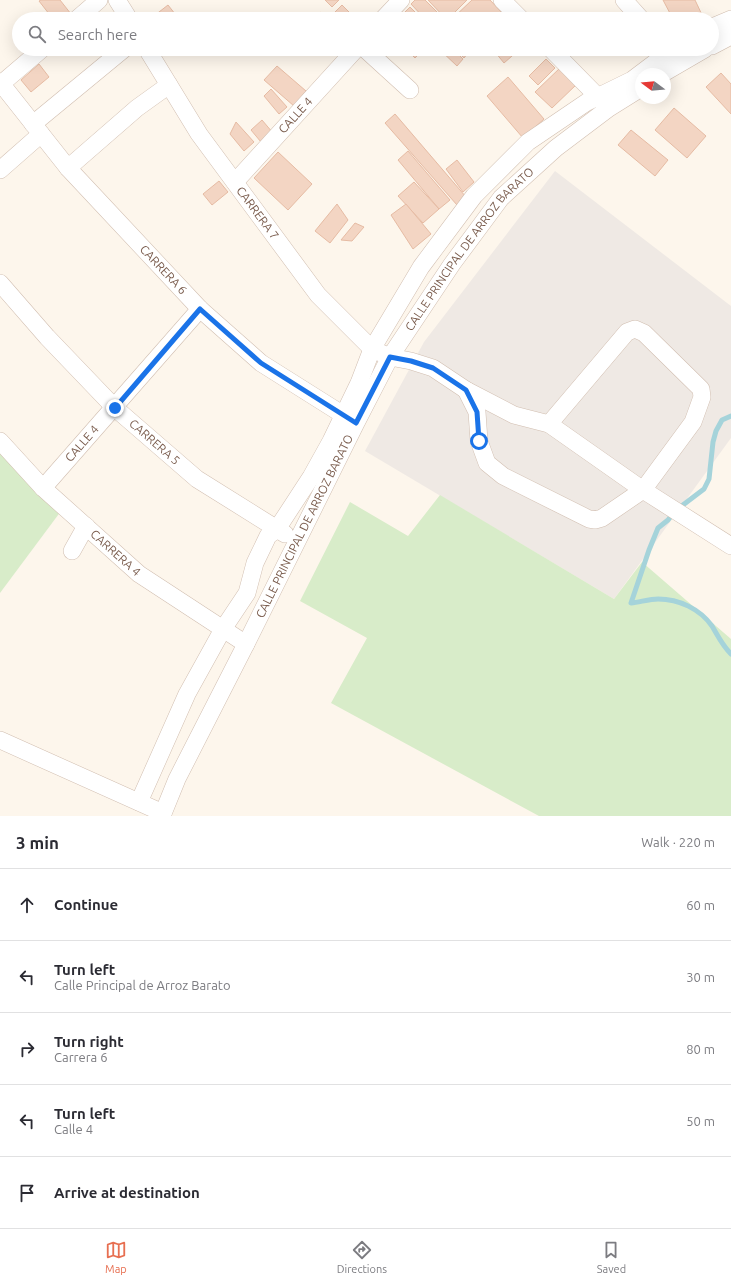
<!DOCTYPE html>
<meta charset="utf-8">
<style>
body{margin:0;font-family:Ubuntu,sans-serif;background:#f2f2f3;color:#2b2b33}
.compass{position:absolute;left:635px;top:68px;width:36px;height:36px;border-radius:50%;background:#fff;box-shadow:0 4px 16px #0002;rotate:286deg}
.stop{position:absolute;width:12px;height:12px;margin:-9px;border:3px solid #1a73e8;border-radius:50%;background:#fff}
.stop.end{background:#1a73e8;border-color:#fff;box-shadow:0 1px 4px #0008}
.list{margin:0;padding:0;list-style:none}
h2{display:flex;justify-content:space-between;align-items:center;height:52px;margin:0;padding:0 16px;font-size:17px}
h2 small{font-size:13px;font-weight:400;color:#7c7c81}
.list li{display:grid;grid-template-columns:26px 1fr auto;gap:12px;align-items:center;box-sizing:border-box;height:72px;padding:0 16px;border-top:1px solid #e1e1e2}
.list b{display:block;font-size:15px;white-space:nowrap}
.list p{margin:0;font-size:13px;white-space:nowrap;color:#7c7c81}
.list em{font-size:13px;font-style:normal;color:#7c7c81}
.icon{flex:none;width:22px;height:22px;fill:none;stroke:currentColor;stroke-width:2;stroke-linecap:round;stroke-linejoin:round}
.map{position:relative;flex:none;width:731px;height:816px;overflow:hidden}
.search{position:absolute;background:#fff;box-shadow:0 4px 16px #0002;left:12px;right:12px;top:12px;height:44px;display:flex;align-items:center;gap:10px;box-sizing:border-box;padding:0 14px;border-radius:22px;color:#7c7c81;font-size:15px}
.sheet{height:412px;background:#fff}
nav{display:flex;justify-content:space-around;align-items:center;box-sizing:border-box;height:56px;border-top:1px solid #e1e1e2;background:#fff;font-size:11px;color:#7c7c81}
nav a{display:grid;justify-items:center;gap:2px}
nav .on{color:#e76f51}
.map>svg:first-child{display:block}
.industrial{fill:#efe9e4}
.green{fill:#d8ecc9}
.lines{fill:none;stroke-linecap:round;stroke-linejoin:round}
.stream{stroke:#a5d3da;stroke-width:5}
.building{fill:#f3d5c3;stroke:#e6bba3}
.minor-casing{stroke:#d1beb0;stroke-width:18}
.minor{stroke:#fff;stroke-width:17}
.route{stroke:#1a73e8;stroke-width:5}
.labels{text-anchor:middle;stroke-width:3;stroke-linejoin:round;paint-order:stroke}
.street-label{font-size:12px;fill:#7a5c4d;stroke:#fffaf3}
</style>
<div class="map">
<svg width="731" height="816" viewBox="0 0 731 816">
<rect width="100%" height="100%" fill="#fdf6ec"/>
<polygon class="industrial" points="555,171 731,306 731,438 614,599 365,451 424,342"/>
<g class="green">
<polygon points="0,449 64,507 0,593"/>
<polygon points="440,495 614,599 642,562 731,639 731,816 539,816 331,703 367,638 300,601 350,502 408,536"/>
</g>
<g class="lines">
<path class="stream" d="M731 416 722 420 716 431 713 442 709 479 704 489 675 511 668 520 658 528 649 550 631 603C640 602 650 599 658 599 679 599 700 609 712 626 718 636 722 645 731 654"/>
</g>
<g class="building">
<polygon points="41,0 60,0 71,14 65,19 53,19 39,1"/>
<polygon points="325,0 339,0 332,7"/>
<polygon points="415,0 425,0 444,19 425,19 411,4"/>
<polygon points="428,0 467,0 448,19 446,19"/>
<polygon points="472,0 490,0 505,16 502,19 452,19"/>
<polygon points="663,0 695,0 703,17 700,19 673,19"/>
<polygon points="168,5 179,19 150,19"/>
<polygon points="342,5 356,19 338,19 333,14"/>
<polygon points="410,7 422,19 408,19 403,14"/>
<polygon points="320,12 328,19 314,19"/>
<polygon points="406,49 424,49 415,58"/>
<polygon points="439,49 453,49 463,59 457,66"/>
<polygon points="455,49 471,49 464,58"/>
<polygon points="498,49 520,49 504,63 495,52"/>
<polygon points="546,59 555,68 538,85 529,76"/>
<polygon points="39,64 49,77 31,92 21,80"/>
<polygon points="277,66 306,91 294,106 264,80"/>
<polygon points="561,67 577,84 552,108 535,92"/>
<polygon points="721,73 731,84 731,114 706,87"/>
<polygon points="508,77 544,119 523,138 487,96"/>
<polygon points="271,89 287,107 279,114 264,96"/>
<polygon points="674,108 706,136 687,158 655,130"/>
<polygon points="395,114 466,197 457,205 385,123"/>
<polygon points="262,120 273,133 261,142 251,130"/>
<polygon points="236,122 254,142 244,151 230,134"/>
<polygon points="631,130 668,160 655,176 618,145"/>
<polygon points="408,151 450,200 439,209 398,160"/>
<polygon points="278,152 312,184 288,210 254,178"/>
<polygon points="457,160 474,182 463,192 446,169"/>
<polygon points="219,181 228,192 212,205 203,194"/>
<polygon points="414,182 439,209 423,223 398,196"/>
<polygon points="337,204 348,220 330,243 315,231"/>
<polygon points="406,204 431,234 413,249 391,215"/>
<polygon points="355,223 364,227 352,241 341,240"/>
</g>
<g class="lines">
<g class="minor-casing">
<g id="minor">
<polyline points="117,0 129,19"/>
<polyline points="502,0 521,19"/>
<polyline points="624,0 641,19"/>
<polyline points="77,19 99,0"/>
<polyline points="383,19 401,0"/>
<polyline points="712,27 731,19"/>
<polyline points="712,46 731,36"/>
<path id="s1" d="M147 49 199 134 318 295 372 349 390 357 411 361 433 368 466 390 514 415 549 424 643 490 731 546"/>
<polyline points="365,49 410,90"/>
<polyline points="551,49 605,104"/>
<polyline points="662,74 705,49"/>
<path id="s2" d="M0 82 68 168 200 309 261 363 353 421"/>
<polyline points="1,84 42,49"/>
<polyline points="33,124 124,49"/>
<polyline points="68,168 137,108 169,85"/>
<polyline points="0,170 41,134"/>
<path id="s3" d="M235 182 356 49"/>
<path id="s4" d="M0 283 47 337 115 408 197 479 285 534"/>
<polyline points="466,390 477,412 479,441 487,463 503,476 589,519 595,520 602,518 643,490 693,422 702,397 701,389 644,333 635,329 627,332 549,424"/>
<path id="s5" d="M0 441 43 488 139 574 246 644"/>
<path id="s6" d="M43 488 200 309"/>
<polyline points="72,551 86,526"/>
<polyline points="0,740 163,813"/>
<polyline points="139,802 187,694 223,629 247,593 255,563 268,536 277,529 311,477 331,441 359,383 372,349 421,267 474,196 528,142 587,102 632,80 673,49"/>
<path id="s7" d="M162 816 177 779 246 644 356 423 390 357 452 264 501 198 556 148 609 108 641 88"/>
</g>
</g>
<use href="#minor" class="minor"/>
</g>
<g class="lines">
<polyline class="route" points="115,408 200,309 261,363 356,423 390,357 411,361 433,368 466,390 477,412 479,441"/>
</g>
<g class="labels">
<g class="street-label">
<text dy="4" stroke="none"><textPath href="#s3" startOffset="90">CALLE 4</textPath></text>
<text dy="4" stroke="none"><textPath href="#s1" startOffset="198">CARRERA 7</textPath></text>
<text dy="4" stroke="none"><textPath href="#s7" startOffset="647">CALLE PRINCIPAL DE ARROZ BARATO</textPath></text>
<text dy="4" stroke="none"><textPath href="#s2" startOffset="249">CARRERA 6</textPath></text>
<text dy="4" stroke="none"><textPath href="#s4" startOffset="222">CARRERA 5</textPath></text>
<text dy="4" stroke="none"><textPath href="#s6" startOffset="59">CALLE 4</textPath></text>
<text dy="4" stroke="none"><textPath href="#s7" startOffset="323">CALLE PRINCIPAL DE ARROZ BARATO</textPath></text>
<text dy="4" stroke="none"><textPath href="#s5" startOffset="161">CARRERA 4</textPath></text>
</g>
</g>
</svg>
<svg class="compass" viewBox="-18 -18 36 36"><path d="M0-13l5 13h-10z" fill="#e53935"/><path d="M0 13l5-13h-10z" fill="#7c7c81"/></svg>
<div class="stop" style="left:479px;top:441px"></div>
<div class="stop end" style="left:115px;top:408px"></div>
<div class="search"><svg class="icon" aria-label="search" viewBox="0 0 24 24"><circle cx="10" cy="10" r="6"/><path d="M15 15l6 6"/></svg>Search here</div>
</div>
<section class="sheet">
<h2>3 min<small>Walk · 220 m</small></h2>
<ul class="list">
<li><svg class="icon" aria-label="ahead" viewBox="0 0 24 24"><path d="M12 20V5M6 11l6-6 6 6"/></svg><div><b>Continue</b></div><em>60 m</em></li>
<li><svg class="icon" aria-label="left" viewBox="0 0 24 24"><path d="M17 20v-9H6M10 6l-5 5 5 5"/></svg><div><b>Turn left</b><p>Calle Principal de Arroz Barato</p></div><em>30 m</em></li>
<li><svg class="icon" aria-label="right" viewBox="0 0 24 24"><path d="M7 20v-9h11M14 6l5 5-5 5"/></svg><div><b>Turn right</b><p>Carrera 6</p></div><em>80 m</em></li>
<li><svg class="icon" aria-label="left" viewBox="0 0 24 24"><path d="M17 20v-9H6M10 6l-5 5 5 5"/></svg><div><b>Turn left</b><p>Calle 4</p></div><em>50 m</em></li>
<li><svg class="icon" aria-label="arrive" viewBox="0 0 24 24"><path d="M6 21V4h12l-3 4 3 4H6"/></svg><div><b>Arrive at destination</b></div></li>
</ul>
</section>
<nav>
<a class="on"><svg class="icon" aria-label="map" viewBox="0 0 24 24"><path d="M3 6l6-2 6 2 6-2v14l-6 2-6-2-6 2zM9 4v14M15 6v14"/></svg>Map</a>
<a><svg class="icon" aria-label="directions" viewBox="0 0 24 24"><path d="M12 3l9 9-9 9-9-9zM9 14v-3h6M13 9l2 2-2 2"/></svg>Directions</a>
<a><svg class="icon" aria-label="saved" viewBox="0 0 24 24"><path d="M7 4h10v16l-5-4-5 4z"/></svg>Saved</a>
</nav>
